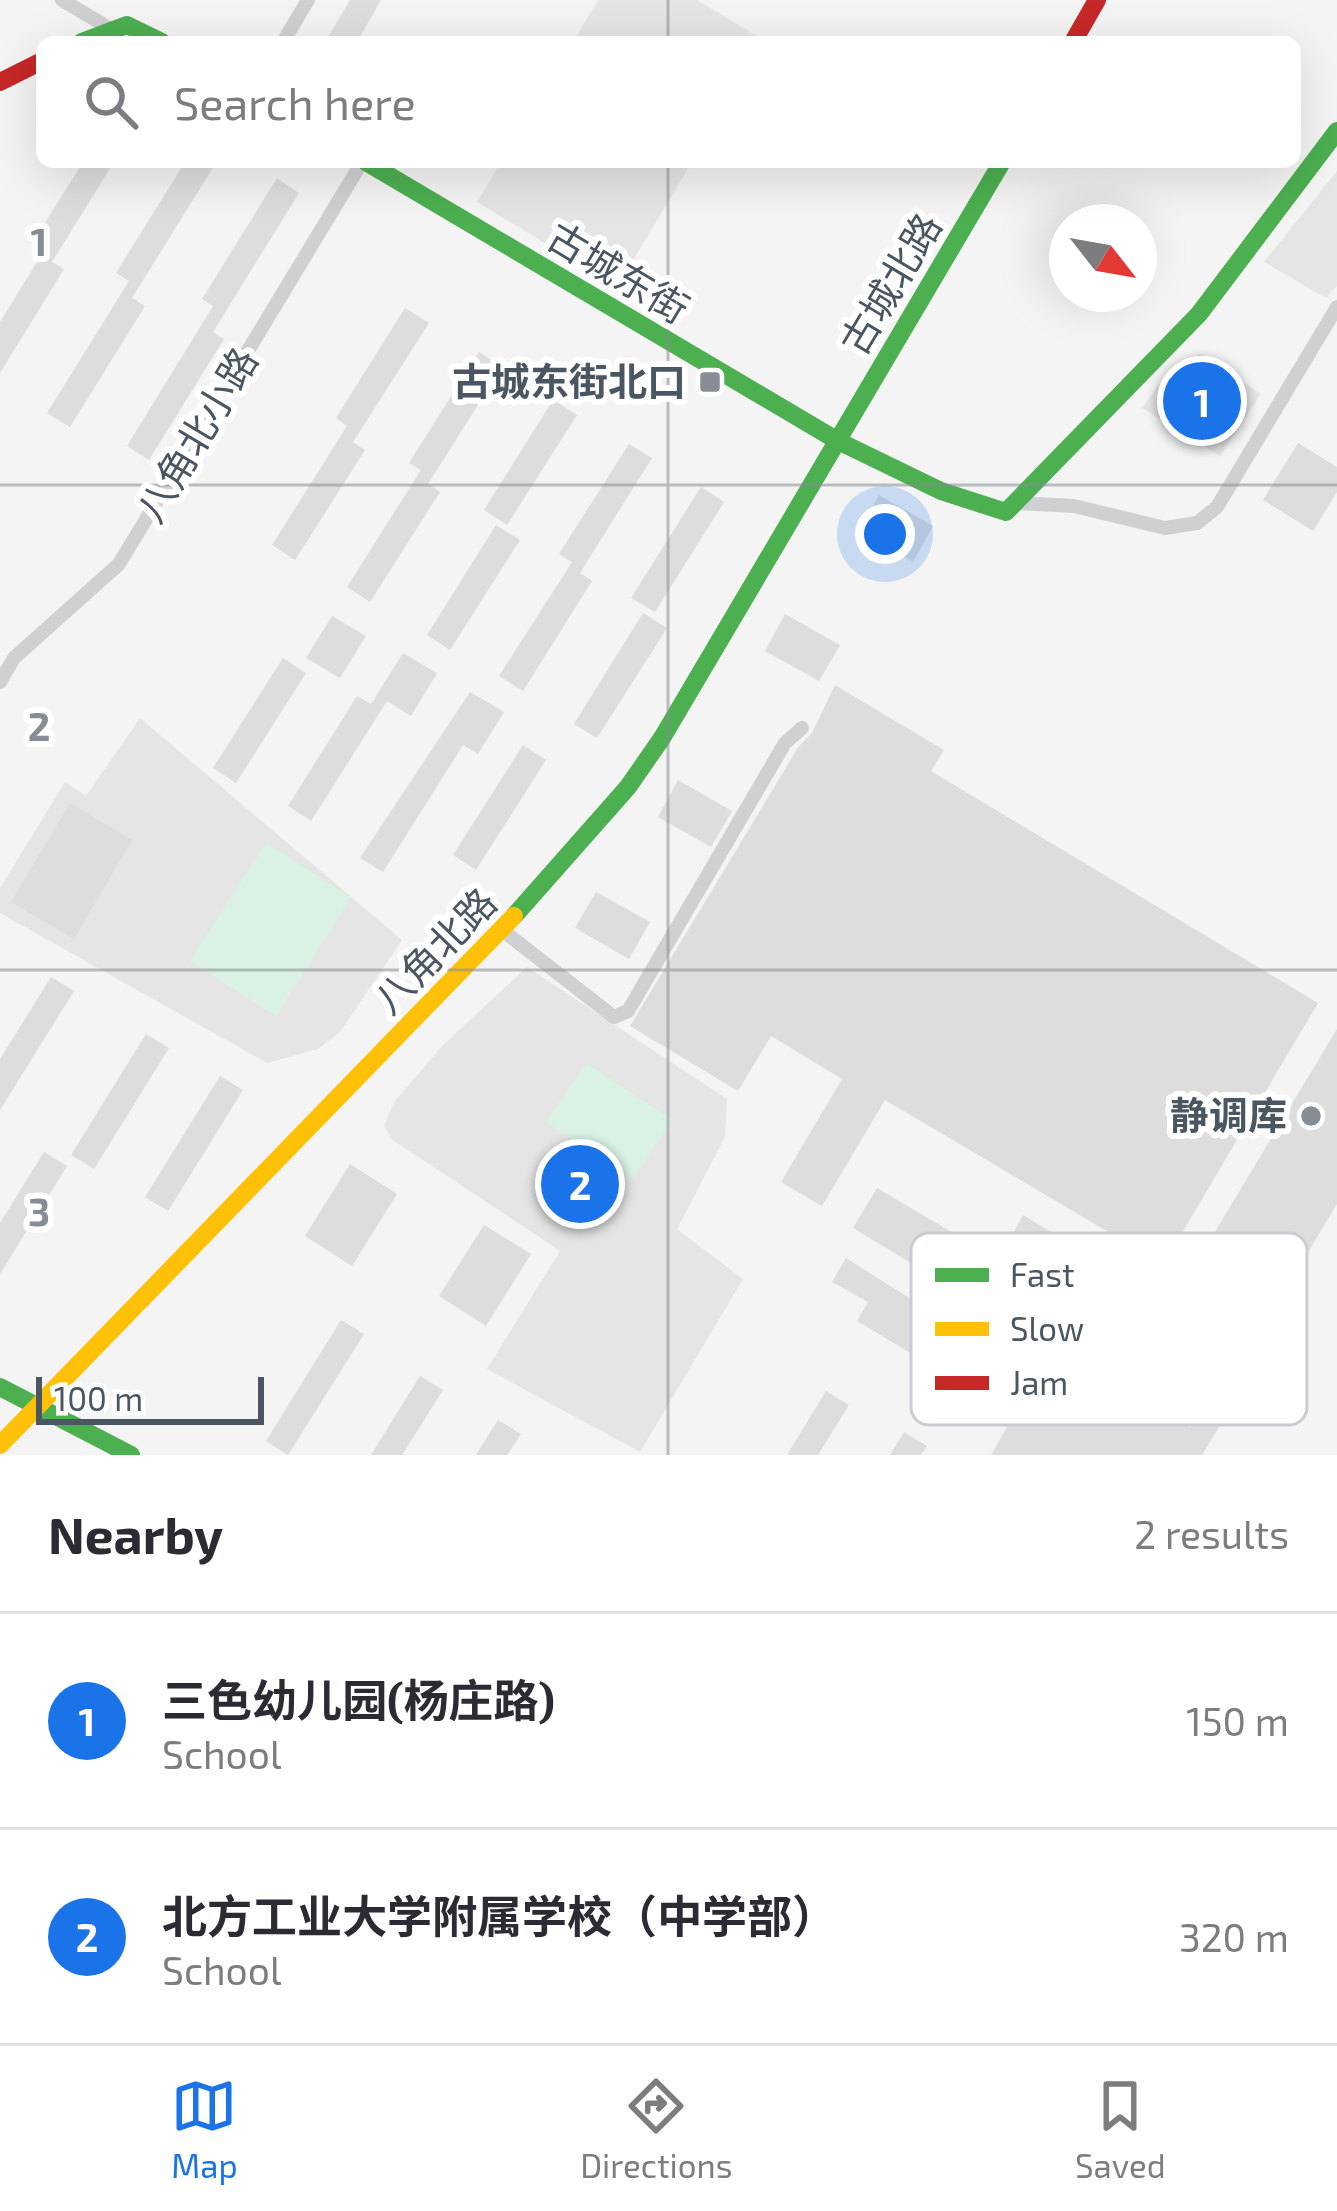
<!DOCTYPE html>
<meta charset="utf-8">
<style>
body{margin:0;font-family:"Exo 2","Noto Sans SC",sans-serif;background:#f7f7f7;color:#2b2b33}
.compass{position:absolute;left:1049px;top:204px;width:108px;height:108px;border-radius:50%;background:#fff;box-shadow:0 12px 48px #0002;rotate:121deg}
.scale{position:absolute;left:36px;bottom:30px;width:228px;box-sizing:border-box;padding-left:12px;border:6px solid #4a5661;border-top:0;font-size:33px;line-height:42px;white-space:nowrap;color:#4a5661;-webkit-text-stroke:9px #fff;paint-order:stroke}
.you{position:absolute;left:885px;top:534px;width:42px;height:42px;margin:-30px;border:9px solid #fff;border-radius:50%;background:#1a73e8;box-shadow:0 0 0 18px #1a73e833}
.badge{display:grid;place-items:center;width:78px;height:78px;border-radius:50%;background:#1a73e8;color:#fff;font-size:39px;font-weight:700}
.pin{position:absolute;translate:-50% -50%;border:6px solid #fff;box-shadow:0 3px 12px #0006}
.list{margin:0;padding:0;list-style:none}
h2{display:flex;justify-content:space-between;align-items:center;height:156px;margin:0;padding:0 48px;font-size:51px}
h2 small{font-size:39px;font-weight:400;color:#7c7c81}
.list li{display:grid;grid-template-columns:78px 1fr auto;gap:36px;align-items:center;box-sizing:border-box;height:216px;padding:0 48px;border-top:3px solid #e1e1e2}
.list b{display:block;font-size:45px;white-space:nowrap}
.list p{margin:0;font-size:39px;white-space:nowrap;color:#7c7c81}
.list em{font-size:39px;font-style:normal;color:#7c7c81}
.icon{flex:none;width:66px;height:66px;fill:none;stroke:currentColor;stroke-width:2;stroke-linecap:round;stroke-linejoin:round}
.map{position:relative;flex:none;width:1337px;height:1455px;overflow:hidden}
.search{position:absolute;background:#fff;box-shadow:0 12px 48px #0002;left:36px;right:36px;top:36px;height:132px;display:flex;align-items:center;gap:30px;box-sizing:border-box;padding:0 42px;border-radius:18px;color:#7c7c81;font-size:45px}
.sheet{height:588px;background:#fff}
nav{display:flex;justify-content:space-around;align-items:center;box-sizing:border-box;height:168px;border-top:3px solid #e1e1e2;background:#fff;font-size:33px;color:#7c7c81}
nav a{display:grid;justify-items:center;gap:6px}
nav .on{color:#1a73e8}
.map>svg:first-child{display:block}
.education{fill:#e6e5e6}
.green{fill:#d9f2e3}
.building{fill:#ddddde}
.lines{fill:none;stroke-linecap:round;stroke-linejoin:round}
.street{stroke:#ced0d2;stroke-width:14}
.fast{stroke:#4caf50;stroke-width:18}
.slow{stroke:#ffc107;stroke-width:18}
.jam{stroke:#c62828;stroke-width:18}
.grid{fill:none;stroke:#868d94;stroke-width:3;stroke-opacity:0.55}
.poi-dot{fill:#868d94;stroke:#fff;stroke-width:4.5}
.labels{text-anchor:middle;stroke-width:12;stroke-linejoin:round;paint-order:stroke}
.street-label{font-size:39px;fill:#4a5661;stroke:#fff}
.poi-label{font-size:39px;font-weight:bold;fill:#4a5661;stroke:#fff;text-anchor:end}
.key{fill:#fff;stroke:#c9ccd0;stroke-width:3}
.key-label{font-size:33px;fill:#4a5661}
.grid-label{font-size:39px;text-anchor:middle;font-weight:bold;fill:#868d94;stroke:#fff;stroke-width:12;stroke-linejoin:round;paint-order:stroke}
</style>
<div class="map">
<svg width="1337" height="1455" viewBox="0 0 1337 1455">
<rect width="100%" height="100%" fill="#f4f4f4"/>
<g class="education">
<polygon points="598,0 697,0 764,40 573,42"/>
<polygon points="501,162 692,162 617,287 477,202"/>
<polygon points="1337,171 1337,286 1326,298 1264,262"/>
<polygon points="1200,353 1261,394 1220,456 1142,408 1159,384 1171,391"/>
<polygon points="140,718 402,940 340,1032 318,1049 267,1063 0,913 0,888 65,782 86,796"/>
<polygon points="527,967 727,1099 725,1137 677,1229 743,1279 640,1452 487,1369 560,1251 391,1139 384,1125 395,1101 443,1045"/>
</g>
<g class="green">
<polygon points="266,843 351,897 276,1016 190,961"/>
<polygon points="586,1063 672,1120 632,1180 546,1122"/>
</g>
<g class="building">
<polygon points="350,0 381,0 357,42 325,42"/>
<polygon points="83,162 114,162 52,262 64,269 0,373 0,322 45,249 33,242"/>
<polygon points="185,162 214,166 132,298 145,306 70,427 47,413 129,281 116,273"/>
<polygon points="277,178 299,193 213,332 224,339 149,460 127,446 213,306 202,299"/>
<polygon points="405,308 429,323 353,442 365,450 295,560 272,545 347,426 336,418"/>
<polygon points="479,352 502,367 428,484 440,492 370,602 347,587 421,470 409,463"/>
<polygon points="553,400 577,415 507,525 484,510"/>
<polygon points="1298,443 1337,467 1337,492 1313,531 1263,500"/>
<polygon points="629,444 652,458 580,573 592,581 523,691 499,676 572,562 559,554"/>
<polygon points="701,487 724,502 655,612 631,598"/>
<polygon points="879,495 933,526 913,562 859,532"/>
<polygon points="496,525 520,540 450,650 427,635"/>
<polygon points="643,613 667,628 597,738 574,724"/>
<polygon points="785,614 840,645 819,681 765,651"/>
<polygon points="332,616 366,636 340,678 306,658"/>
<polygon points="403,653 437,673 411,716 387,701 311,821 288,806 357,696 371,704"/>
<polygon points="283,658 306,673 236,783 213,768"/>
<polygon points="835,685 944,750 931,771 1318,1003 1160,1270 1119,1245 1122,1240 885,1100 822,1206 781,1182 842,1079 771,1036 738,1091 630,1026 799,746 812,733"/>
<polygon points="470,692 504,712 478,754 463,745 383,872 360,858"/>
<polygon points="523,745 546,760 476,870 453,855"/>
<polygon points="678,780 732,811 711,847 658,817"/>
<polygon points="70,803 132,840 74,939 11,902"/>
<polygon points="596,892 650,922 629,959 575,928"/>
<polygon points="51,977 74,991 0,1110 0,1059"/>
<polygon points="1337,1029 1337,1204 1264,1326 1186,1280"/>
<polygon points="146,1034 169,1048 94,1169 71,1155"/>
<polygon points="220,1076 243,1090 168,1211 145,1197"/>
<polygon points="44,1152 67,1166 0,1274 0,1223"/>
<polygon points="350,1164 397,1194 352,1266 305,1236"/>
<polygon points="877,1188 960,1237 936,1278 853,1228"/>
<polygon points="1023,1215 1090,1256 1086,1263 1137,1293 1121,1319 1111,1313 1097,1336 1081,1346 1048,1327 1030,1357 970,1314"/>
<polygon points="484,1225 531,1254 486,1326 439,1296"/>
<polygon points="846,1258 947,1322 924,1361 857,1321 868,1302 832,1282"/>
<polygon points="341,1320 364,1334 288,1455 266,1441"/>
<polygon points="1236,1351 1257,1364 1202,1455 991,1455 1028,1391 1053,1406 1081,1358 1190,1428"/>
<polygon points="420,1376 443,1390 402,1455 371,1455"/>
<polygon points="826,1391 849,1405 818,1455 787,1455"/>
<polygon points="498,1420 521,1434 507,1455 476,1455"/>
<polygon points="904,1432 927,1446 921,1455 890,1455"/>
</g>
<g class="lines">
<g class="street">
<polyline points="62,0 109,28"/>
<polyline points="283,42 308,0"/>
<polyline points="1014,503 1074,506 1165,528 1197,523 1217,507 1337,307"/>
<polyline points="0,682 14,658 119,564 362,162"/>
<polyline points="502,930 614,1017 628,1011 785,743 802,728"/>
</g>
<g class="fast">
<polyline points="82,42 127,25 162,42"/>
<polyline points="366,162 838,441 941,491 1006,512 1199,314 1337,131"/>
<polyline points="514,916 628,787 662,738 1002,162"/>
<polyline points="0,1387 131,1455"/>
</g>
<polyline class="slow" points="0,1445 514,916"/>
<g class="jam">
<polyline points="1073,42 1097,0"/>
<polyline points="0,82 42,61"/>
</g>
</g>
<path class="grid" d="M668 0V42M668 162V1455M0 485H1337M0 970H1337"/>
<g class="poi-dot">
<rect x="698" y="370" width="24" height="24" rx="6"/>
<circle cx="1311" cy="1116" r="12"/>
</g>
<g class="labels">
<g class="street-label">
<text transform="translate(618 273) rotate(31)" y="14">古城东街</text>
<text transform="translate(891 284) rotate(-59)" y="14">古城北路</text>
<text transform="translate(197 435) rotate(-59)" y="14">八角北小路</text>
<text transform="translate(435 951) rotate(-46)" y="14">八角北路</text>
</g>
<g class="poi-label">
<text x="686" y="396">古城东街北口</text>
<text x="1287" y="1130">静调库</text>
</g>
</g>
<rect x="911" y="1233" width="396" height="192" rx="18" class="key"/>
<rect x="935" y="1268" width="54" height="14" fill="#4caf50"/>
<rect x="935" y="1322" width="54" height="14" fill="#ffc107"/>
<rect x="935" y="1376" width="54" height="14" fill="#c62828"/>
<g class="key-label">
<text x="1010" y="1287">Fast</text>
<text x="1010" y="1341">Slow</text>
<text x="1010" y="1395">Jam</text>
</g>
<g class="grid-label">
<text x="39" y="256">1</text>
<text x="39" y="741">2</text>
<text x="39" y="1226">3</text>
</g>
</svg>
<svg class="compass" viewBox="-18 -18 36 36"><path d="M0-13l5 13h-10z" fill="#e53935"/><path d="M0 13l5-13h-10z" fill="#7c7c81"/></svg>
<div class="scale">100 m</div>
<div class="you"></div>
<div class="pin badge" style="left:1202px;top:401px">1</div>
<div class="pin badge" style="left:580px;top:1184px">2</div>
<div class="search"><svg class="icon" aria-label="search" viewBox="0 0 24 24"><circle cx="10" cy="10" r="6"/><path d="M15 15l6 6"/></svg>Search here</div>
</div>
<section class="sheet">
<h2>Nearby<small>2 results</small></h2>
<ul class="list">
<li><span class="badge">1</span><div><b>三色幼儿园(杨庄路)</b><p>School</p></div><em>150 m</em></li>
<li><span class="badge">2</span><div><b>北方工业大学附属学校（中学部）</b><p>School</p></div><em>320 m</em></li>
</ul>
</section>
<nav>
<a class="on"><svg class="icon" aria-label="map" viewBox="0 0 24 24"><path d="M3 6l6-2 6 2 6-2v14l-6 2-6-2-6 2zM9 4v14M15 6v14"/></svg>Map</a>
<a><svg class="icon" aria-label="directions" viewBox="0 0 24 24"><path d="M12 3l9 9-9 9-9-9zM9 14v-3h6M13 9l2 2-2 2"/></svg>Directions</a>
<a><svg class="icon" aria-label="saved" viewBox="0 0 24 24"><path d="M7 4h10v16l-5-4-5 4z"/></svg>Saved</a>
</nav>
